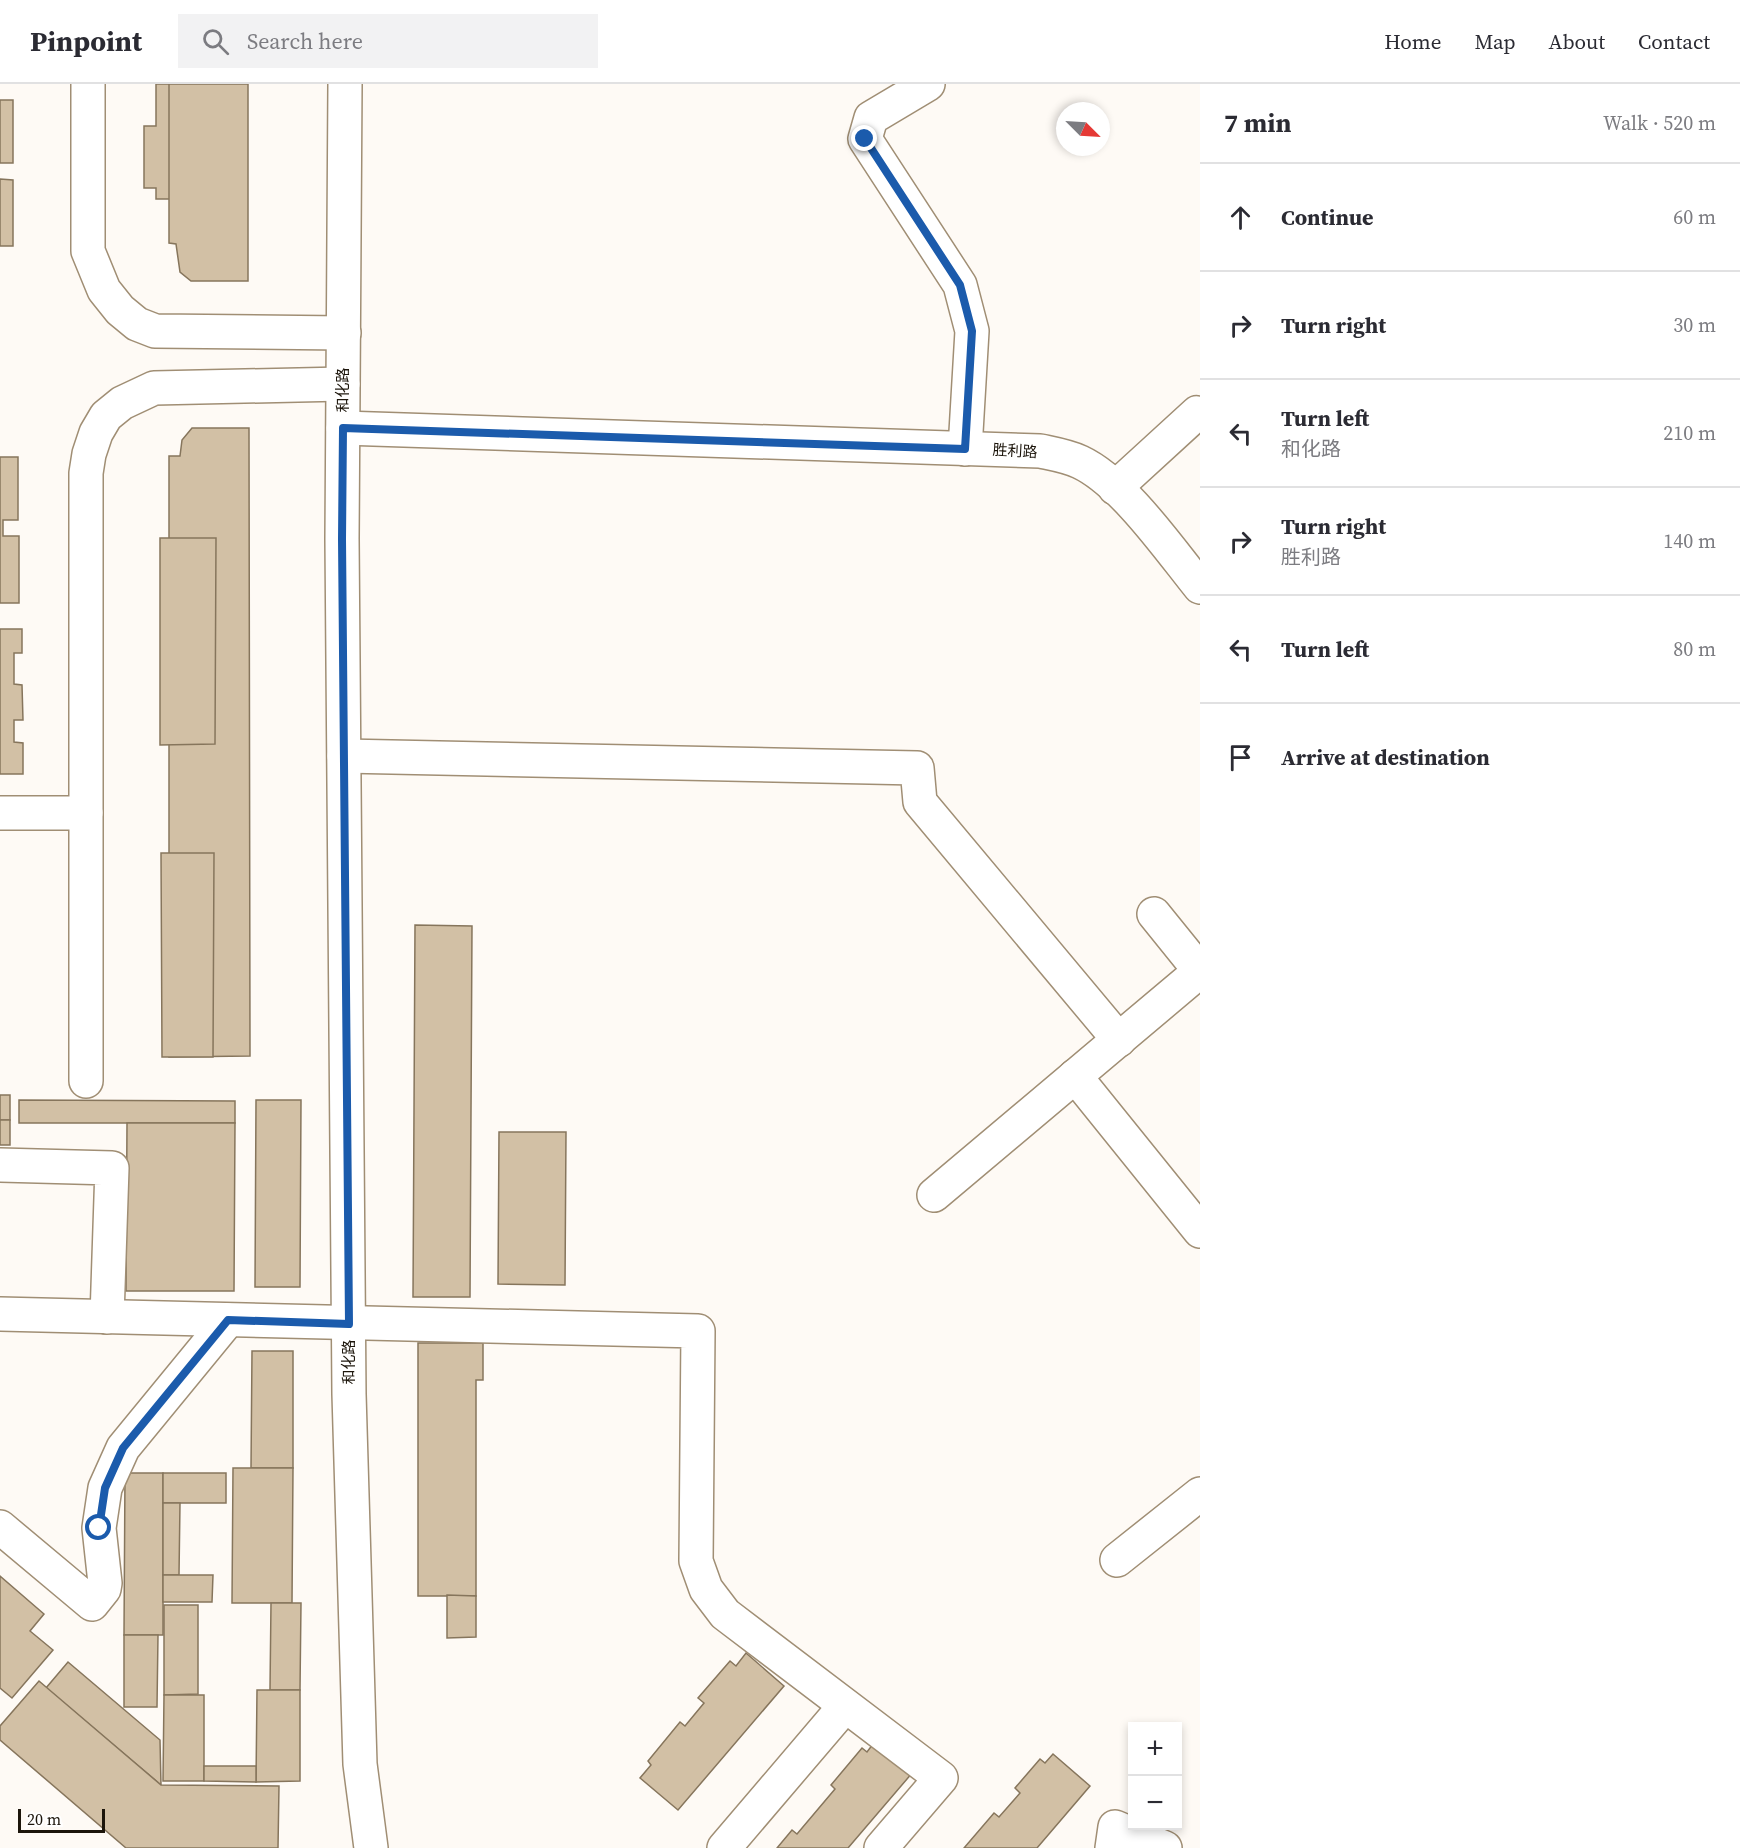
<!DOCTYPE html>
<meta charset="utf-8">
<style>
body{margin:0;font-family:"Source Serif 4","Noto Sans SC",serif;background:#f2f2f3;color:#2b2b33}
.controls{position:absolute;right:18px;bottom:18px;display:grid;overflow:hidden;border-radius:0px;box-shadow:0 3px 9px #0003}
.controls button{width:54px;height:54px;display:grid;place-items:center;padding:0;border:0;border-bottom:2px solid #e1e1e2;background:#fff;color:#2b2b33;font:30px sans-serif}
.compass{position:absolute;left:1056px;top:18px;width:54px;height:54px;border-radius:50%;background:#fff;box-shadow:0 3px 9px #0003;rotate:114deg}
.scale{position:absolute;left:18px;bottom:15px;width:87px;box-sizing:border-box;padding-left:6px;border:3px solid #1c150b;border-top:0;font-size:16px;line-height:21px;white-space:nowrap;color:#1c150b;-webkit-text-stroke:4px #fff;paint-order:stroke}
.stop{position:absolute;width:18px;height:18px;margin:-14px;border:4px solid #1b5bac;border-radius:50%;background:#fff}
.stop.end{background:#1b5bac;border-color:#fff;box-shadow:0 2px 6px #0008}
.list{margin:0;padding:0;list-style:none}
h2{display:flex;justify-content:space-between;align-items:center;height:78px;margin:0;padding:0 24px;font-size:26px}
h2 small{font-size:20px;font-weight:400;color:#7c7c81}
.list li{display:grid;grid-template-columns:39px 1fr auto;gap:18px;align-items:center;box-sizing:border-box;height:108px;padding:0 24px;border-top:2px solid #e1e1e2}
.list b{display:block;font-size:22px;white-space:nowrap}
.list p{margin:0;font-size:20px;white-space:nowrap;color:#7c7c81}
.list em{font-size:20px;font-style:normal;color:#7c7c81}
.icon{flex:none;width:33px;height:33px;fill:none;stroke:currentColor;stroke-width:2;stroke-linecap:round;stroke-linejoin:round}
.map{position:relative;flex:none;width:1200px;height:1764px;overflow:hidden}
header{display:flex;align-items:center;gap:36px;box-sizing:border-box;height:84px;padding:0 30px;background:#fff;border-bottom:2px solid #e1e1e2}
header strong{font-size:28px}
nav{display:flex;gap:33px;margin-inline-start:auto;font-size:21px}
.search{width:420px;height:54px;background:#f2f2f3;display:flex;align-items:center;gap:15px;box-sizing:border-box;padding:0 21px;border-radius:0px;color:#7c7c81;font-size:22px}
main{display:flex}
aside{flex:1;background:#fff}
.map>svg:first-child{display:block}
.building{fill:#d2c0a5;stroke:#86755c;stroke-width:1.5}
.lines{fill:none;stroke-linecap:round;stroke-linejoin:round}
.minor-casing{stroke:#a08e74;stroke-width:36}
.minor{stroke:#fff;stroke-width:33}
.route{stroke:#1b5bac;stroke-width:8}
.labels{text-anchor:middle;stroke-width:6;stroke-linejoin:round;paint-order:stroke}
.street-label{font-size:15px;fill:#1c150b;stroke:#fff}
</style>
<header>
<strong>Pinpoint</strong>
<div class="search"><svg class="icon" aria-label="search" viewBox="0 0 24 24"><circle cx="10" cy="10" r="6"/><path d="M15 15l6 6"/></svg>Search here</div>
<nav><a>Home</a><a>Map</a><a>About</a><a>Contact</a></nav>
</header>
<main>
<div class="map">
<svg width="1200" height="1764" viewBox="0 0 1200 1764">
<rect width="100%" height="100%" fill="#fefaf5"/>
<g class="building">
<polygon points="156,0 209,0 209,132 178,132 178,115 156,115 156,104 144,104 144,42 156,42"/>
<polygon points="169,0 248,0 248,197 191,197 180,188 176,160 169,159"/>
<rect x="0" y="16" width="13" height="63"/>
<polygon points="0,95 13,96 13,162 0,162"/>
<polygon points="192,344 249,344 250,972 169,973 169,372 180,372 182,356"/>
<polygon points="0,373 18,373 18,436 3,436 3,452 19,452 19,519 0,519"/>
<polygon points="160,454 216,454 215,660 160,661"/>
<polygon points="0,545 22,545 22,569 14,569 14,600 22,601 23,636 14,636 14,658 23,659 23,690 0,690"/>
<polygon points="161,769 214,769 213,973 162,973"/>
<polygon points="415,841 472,842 470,1213 413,1213"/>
<rect x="0" y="1011" width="10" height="25"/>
<polygon points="19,1016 235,1017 235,1039 19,1039"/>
<polygon points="256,1016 301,1016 300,1203 255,1203"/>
<rect x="0" y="1036" width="10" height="25"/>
<polygon points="127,1039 235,1039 234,1207 126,1207"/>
<polygon points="499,1048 566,1048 565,1201 498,1200"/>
<polygon points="418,1259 483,1259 483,1296 476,1296 476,1512 418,1512"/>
<polygon points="252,1267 293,1267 293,1384 251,1384"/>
<polygon points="233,1384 293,1384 292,1519 232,1519"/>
<polygon points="125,1389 163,1389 163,1551 124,1551"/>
<rect x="163" y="1389" width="63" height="30"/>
<polygon points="163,1419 180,1419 179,1491 163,1491"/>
<polygon points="163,1491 213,1491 212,1518 163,1518"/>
<polygon points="0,1492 44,1530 30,1547 53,1566 12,1614 0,1604"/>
<polygon points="447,1511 476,1512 476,1553 447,1554"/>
<polygon points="271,1519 301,1519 300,1606 270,1606"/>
<polygon points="164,1521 198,1521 198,1610 164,1611"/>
<polygon points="124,1551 158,1551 157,1623 124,1623"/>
<polygon points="746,1569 784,1602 678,1726 640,1694 651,1681 648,1677 680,1638 685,1642 704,1619 698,1614 730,1577 736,1582"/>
<polygon points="68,1578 160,1656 161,1701 46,1604"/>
<polygon points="39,1597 161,1701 279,1702 278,1764 126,1764 0,1656 0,1642"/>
<polygon points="257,1606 300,1606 300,1697 256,1698"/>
<polygon points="164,1611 204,1611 204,1697 163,1697"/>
<polygon points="876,1656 913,1688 848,1764 777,1764 792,1746 797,1750 835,1705 831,1701 862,1664 867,1668"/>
<polygon points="1053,1670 1090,1702 1037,1764 964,1764 994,1729 999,1733 1020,1709 1015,1704 1040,1675 1045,1679"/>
<polygon points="204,1682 256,1682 256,1698 204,1697"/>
</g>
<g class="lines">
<g class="minor-casing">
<g id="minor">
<polyline points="88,0 88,167 104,206 120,226 137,240 155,247 344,249"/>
<polyline points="345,0 342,455 349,1310 360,1680 371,1764"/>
<polyline points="928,0 871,34 865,55 960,201 972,247 965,365"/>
<path d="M343 344 1040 367C1054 370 1067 372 1080 378 1123 398 1170 466 1200 503"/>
<polyline points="1115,404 1197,329 1200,330"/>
<polyline points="344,672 917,684 920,718 1119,956"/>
<polyline points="0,729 86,729"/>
<polyline points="1154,830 1200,887"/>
<polyline points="1075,992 1200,1147"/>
<polyline points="86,997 86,389 89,370 96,349 106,332 122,319 154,304 343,300"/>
<polyline points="0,1081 112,1084 107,1233"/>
<polyline points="934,1111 1200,887"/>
<polyline points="0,1230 698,1247 696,1477 706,1505 725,1530 941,1694 881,1764"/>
<polyline points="0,1443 92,1520 104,1505 105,1499 99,1444 105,1404 123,1364 228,1236"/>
<polyline points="1117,1476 1200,1410"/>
<polyline points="724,1764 845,1622"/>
<polyline points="1112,1764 1115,1743 1165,1764"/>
</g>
</g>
<use href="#minor" class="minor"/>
</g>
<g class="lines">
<polyline class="route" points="99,1444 105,1404 123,1364 228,1236 349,1240 342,455 343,344 965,365 972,247 960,201 865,55"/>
</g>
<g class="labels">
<g class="street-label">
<text transform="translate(343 306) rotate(-90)" y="5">和化路</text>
<text transform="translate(1015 367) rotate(3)" y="5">胜利路</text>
<text transform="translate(349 1278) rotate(-90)" y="5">和化路</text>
</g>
</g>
</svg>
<div class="controls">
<button>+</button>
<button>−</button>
</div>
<svg class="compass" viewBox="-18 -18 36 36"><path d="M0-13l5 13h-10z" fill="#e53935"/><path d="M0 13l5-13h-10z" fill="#7c7c81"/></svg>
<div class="scale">20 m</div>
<div class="stop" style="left:99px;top:1444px"></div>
<div class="stop end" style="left:865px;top:55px"></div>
</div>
<aside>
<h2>7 min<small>Walk · 520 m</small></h2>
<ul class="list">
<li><svg class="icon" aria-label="ahead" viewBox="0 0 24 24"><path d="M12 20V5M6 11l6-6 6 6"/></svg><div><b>Continue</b></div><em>60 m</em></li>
<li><svg class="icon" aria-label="right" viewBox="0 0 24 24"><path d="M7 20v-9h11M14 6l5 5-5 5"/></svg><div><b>Turn right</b></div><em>30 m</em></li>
<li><svg class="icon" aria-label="left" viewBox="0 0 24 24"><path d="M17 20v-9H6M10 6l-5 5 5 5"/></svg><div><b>Turn left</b><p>和化路</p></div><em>210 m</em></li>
<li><svg class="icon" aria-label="right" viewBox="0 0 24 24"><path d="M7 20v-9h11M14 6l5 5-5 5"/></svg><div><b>Turn right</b><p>胜利路</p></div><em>140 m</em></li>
<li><svg class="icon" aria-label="left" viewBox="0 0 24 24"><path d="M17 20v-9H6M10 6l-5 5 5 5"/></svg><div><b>Turn left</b></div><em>80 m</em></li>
<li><svg class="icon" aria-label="arrive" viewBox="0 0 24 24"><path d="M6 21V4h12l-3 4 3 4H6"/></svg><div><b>Arrive at destination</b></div></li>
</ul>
</aside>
</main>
